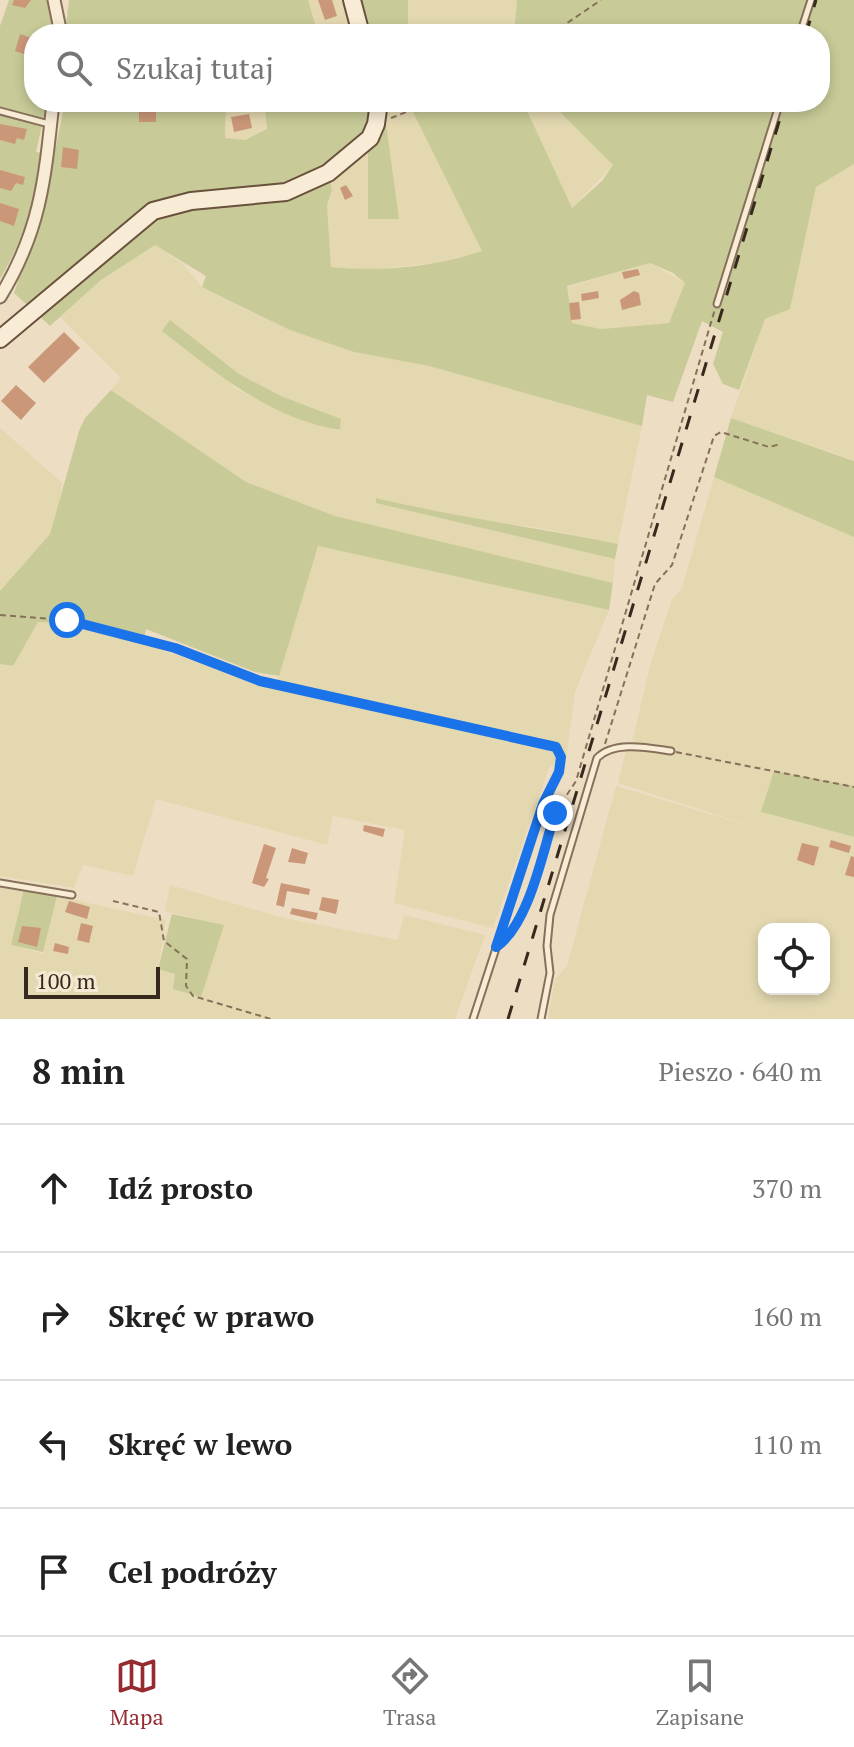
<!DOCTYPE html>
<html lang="pl">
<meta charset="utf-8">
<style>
body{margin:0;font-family:"PT Serif",serif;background:#f6f6f6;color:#222}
.controls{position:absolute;right:24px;bottom:24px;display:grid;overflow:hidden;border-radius:16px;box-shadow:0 4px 12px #0003}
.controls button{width:72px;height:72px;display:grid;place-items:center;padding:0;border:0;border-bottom:2px solid #e0e0e0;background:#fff;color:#222;font:40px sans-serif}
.scale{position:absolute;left:24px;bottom:20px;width:136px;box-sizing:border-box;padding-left:8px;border:4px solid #37291e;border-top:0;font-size:22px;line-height:28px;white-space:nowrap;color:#37291e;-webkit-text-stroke:6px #f5e9d2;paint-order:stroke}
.stop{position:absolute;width:24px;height:24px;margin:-18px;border:6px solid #1a73e8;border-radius:50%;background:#fff}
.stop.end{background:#1a73e8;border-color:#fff;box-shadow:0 2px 8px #0008}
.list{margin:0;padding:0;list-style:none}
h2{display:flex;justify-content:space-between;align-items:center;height:104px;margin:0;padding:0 32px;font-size:34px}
h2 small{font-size:26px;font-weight:400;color:#767676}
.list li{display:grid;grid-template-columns:52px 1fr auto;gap:24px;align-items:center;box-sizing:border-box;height:128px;padding:0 32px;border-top:2px solid #e0e0e0}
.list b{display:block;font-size:30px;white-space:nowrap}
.list em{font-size:26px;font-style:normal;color:#767676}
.icon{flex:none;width:44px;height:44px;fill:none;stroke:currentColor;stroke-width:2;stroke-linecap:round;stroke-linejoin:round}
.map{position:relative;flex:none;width:854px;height:1019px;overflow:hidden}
.search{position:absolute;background:#fff;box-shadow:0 4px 12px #0003;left:24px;right:24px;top:24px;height:88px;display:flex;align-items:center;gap:20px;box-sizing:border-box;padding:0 28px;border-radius:32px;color:#767676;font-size:30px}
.sheet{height:616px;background:#fff}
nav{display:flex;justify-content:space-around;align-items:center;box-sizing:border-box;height:112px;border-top:2px solid #e0e0e0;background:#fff;font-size:22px;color:#767676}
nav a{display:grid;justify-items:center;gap:4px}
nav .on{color:#952b31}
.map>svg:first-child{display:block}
.farmland{fill:#e3d8b0;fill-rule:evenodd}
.green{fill:#c8cb97;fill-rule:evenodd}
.building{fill:#cb9779}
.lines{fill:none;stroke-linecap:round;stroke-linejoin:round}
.lane-casing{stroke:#87705a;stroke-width:9}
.street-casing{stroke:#87705a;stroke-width:15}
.secondary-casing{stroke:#69513d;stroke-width:20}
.path{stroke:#87705a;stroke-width:2;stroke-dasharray:6 4;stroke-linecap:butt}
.lane{stroke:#f8ecd6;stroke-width:5}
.street{stroke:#f8ecd6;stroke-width:11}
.secondary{stroke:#f8ecd6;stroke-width:16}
.rail{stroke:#37291e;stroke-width:3;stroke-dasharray:14 14;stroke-linecap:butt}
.route{stroke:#1a73e8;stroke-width:10}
</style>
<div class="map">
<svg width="854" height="1019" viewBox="0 0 854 1019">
<rect width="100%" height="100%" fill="#eddec3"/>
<g class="farmland">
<polygon points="308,0 344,0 352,26 337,34 318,34"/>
<polygon points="408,0 517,0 514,34 377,34 377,24 407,24"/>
<polygon points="226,102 264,102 267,129 245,140 225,139"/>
<polygon points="383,102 437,102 482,252 435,263 366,270 331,267 327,205 332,190 330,180 369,151 384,121"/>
<polygon points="523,102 564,102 613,165 571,209"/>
<polygon points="854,164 854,460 731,418 765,319 790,308 816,187"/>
<path d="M155 245 182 263 202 287 291 330 354 352 429 366 642 426 618 544 535 527 462 519 377 498 376 503 615 559 613 583 335 516 246 482 111 390 121 378 60 317 101 280ZM169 320 239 374 281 396 340 419 339 431 277 410 235 388Z"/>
<polygon points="650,263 685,283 670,323 601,329 572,323 567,287"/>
<polygon points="0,428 62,483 58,514 50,534 0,591"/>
<path d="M714 477 854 537V786L774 771 769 815 854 837V1019H548L555 980 567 966 616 786 764 830 618 783 627 748 660 751 631 747 650 665 672 599 682 588ZM764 929H824V989H764Z"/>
<polygon points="318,546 609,610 575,692 565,767 550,765 493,928 394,903 405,830 333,816 327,845 156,799 133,876 83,865 74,888 0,876 0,664 13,666 37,622 69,624 143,643 274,690"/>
<polygon points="170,885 284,918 398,940 404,915 485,935 455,1019 0,1019 0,886 24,889 11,945 47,955 43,952 57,896 166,920 158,968 175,974 201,996 223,925 165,911"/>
</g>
<g class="green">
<path d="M9 0H48L55 10V34H34V102H47L36 152 43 153C38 198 23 240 0 279V26Z"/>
<polygon points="69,0 308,0 318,34 65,34"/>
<polygon points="344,0 408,0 408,24 377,24 377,34 337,34 352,26"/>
<path d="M517 0H854V164L816 187 790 309 765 319 739 390 723 384 713 364 723 332 702 321 673 402 647 395 642 426 429 366 354 352 290 330 202 287 206 276 155 245 101 280 50 326 14 293 43 209 65 102H226L225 138 245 140 267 129 264 102H383L399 219H368V151L330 180 332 190 327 205 331 267C381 272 435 267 482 251L411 108 436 102H523L572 208 602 181 613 165 562 114 555 102H820V34H514ZM650 263 673 273 685 283 669 323 601 329 572 323 567 286Z"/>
<path d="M170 320 239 374 281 396 341 419 340 430C270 419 216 373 162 331Z"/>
<polygon points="111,390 246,482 335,516 613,583 609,610 318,546 279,676 255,672 146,629 143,643 69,624 38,622 13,666 0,664 0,591 50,534 79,431 85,418"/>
<polygon points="731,418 854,461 854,537 714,477"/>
<path d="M376 498C456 517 537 528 618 544L615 559 376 503Z"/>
<polygon points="774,771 854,786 854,837 761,812"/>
<polygon points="24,889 57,896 43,952 11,945"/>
<polygon points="172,914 224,925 201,997 173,989 175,974 158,969"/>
</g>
<g class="building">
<polygon points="14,0 31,0 25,8 12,5"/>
<polygon points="318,0 332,0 337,16 325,20"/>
<polygon points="20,34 34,39 33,57 15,51"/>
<polygon points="146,106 156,106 156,122 139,122 139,109 146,109"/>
<polygon points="249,114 252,128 234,132 231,117"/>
<polygon points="0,124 27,129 24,140 17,138 15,144 0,140"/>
<polygon points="63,147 79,150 77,169 61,167"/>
<polygon points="0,170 25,177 23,185 16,183 11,191 0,188"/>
<polygon points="346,185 353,196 345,200 340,188"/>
<polygon points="0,203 19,209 14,226 0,221"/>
<polygon points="638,269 640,275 624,279 622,272"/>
<polygon points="598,291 599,298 582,301 581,294"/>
<polygon points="634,291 639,293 641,305 622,310 620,300"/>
<polygon points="579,302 581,319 571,320 569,303"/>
<polygon points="64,332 80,348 44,383 28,367"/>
<polygon points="16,385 36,403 21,420 1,401"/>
<polygon points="364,825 385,829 383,837 363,831"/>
<polygon points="831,840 851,846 849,853 829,847"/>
<polygon points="802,843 819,847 814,866 797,860"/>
<polygon points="264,844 276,848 266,878 269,879 264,887 252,883"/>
<polygon points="292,848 308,853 305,864 288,862"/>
<polygon points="851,856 854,857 854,877 845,875"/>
<polygon points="281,883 310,889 309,895 287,891 284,907 276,905"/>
<polygon points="322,897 339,900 336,914 319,910"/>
<polygon points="69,901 90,907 87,919 65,912"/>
<polygon points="292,908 318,913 316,920 290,914"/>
<polygon points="81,923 93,926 89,943 77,940"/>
<polygon points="22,926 41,928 37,947 18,942"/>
<polygon points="55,943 69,947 68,954 53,951"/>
</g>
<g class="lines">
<g class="lane-casing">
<g id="lane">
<polyline points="800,34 811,0"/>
<polyline points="0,111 49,124"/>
<polyline points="717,304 780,102"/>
<polyline points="0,883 72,895"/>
<polyline points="473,1019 499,939"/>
<path d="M541 1019 550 973 547 946 550 915 597 758C614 740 650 748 671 751"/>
</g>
</g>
<g class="street-casing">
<g id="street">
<polyline points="54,0 61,34"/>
<path d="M0 297C41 230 45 178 53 102"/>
</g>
</g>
<g class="secondary-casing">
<g id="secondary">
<polyline points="352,0 361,34"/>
<polyline points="0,339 153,211 191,201 286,192 328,173 370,138 376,124 379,102"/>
</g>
</g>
<g class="path">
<polyline points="551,34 601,0"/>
<polyline points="391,118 432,102"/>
<polyline points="0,615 67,620 175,648 260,681 556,747 561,757 559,772 543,804 501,934"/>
<polyline points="605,744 655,584 672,565 714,436 721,432 769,447 781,444"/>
<polyline points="676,752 854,787"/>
<polyline points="113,901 159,912 164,941 187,959 186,986 193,996 271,1019"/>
<polyline points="505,941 520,919 555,813 576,781 715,309"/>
</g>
<use href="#lane" class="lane"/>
<use href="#street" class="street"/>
<use href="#secondary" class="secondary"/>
<g class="rail">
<polyline points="806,34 816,0"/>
<polyline points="508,1019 785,102"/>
</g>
</g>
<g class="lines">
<path class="route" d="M67 620 175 648 260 681 556 747 561 757 559 772 543 804 496 947C529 925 543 851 555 813"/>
</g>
</svg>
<div class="controls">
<button><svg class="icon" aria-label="locate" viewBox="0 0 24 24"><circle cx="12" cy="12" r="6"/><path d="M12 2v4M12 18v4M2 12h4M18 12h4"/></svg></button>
</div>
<div class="scale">100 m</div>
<div class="stop" style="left:67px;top:620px"></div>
<div class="stop end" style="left:555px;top:813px"></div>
<div class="search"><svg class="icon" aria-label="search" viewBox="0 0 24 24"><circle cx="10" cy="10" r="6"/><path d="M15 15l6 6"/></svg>Szukaj tutaj</div>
</div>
<section class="sheet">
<h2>8 min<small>Pieszo · 640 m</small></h2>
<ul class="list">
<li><svg class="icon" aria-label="ahead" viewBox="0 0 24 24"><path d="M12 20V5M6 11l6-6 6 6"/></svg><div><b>Idź prosto</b></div><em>370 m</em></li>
<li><svg class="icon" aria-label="right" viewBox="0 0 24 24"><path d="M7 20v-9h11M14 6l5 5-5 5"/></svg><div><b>Skręć w prawo</b></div><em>160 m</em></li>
<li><svg class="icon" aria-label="left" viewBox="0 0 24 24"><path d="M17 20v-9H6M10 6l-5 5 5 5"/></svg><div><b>Skręć w lewo</b></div><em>110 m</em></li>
<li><svg class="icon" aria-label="arrive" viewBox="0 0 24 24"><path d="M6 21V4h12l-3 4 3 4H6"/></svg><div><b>Cel podróży</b></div></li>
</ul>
</section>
<nav>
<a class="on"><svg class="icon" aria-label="map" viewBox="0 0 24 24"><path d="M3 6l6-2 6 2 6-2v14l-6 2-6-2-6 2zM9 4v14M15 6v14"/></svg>Mapa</a>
<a><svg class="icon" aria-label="directions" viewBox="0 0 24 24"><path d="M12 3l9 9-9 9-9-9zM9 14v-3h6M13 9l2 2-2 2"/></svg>Trasa</a>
<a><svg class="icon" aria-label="saved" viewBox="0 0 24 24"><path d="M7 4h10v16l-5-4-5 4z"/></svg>Zapisane</a>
</nav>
